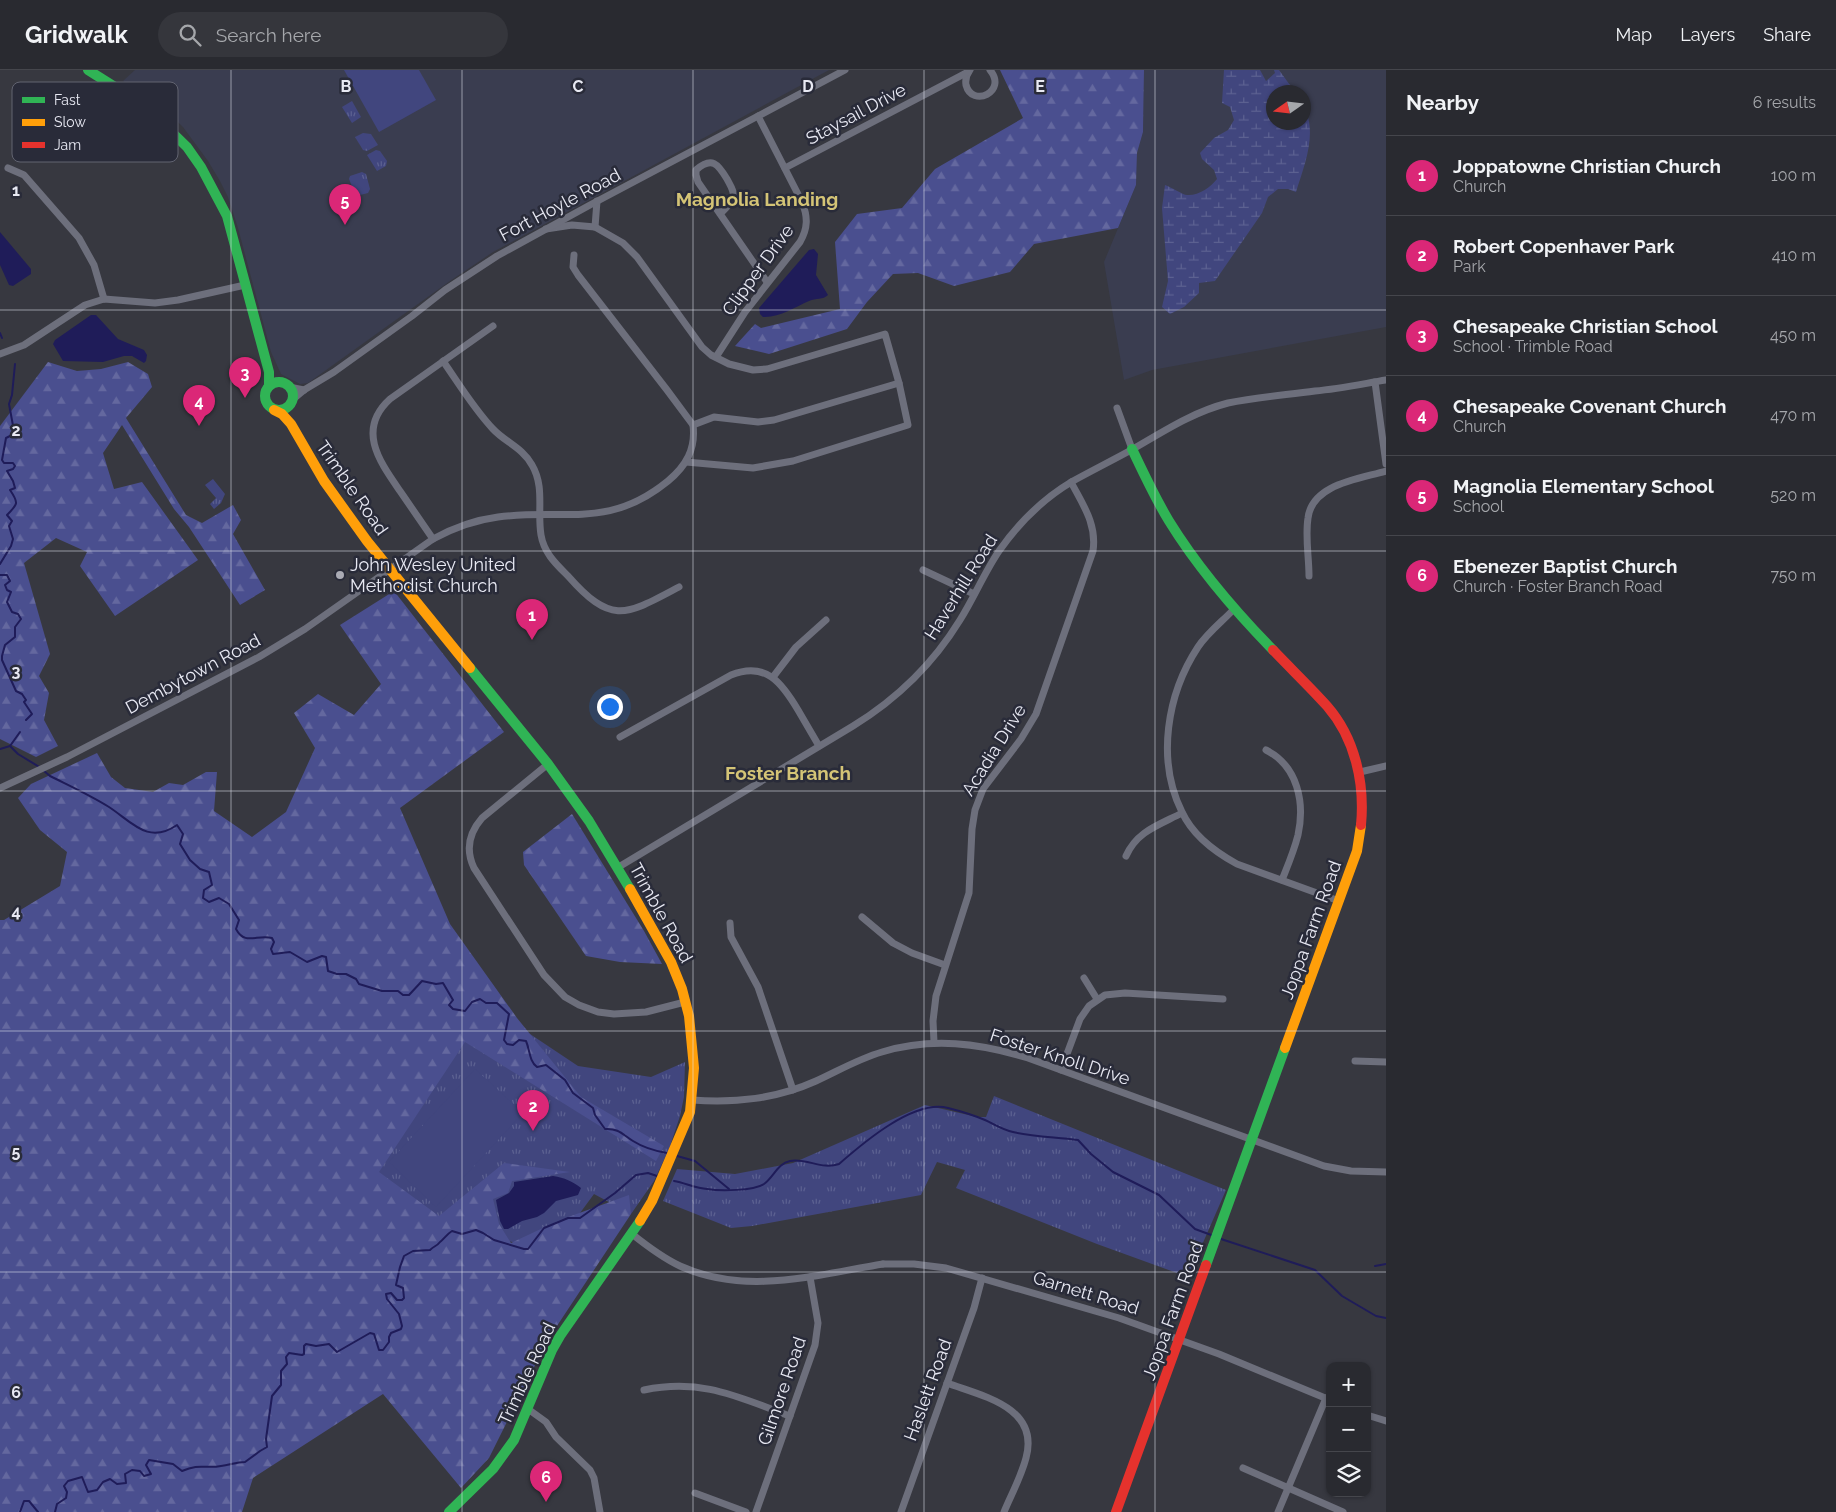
<!DOCTYPE html>
<meta charset="utf-8">
<style>
body{margin:0;font-family:Raleway,sans-serif;background:#35363c;color:#f1f3f6}
.controls{position:absolute;right:15px;bottom:15px;display:grid;overflow:hidden;border-radius:10px;box-shadow:0 1px 4px #0004}
.controls button{width:45px;height:45px;display:grid;place-items:center;padding:0;border:0;border-bottom:1px solid #45464c;background:#292a30;color:#f1f3f6;font:25px sans-serif}
.compass{position:absolute;left:1266px;top:15px;width:45px;height:45px;border-radius:50%;background:#292a30;box-shadow:0 1px 4px #0004;rotate:256deg}
.you{position:absolute;left:609px;top:636px;width:18px;height:18px;margin:-12px;border:4px solid #fff;border-radius:50%;background:#1a73e8;box-shadow:0 0 0 8px #1a73e833}
.badge{display:grid;place-items:center;width:32px;height:32px;border-radius:50%;background:#db2777;color:#fff;font-size:16px;font-weight:700}
.pin{position:absolute;translate:-50% -41px;filter:drop-shadow(0 1px 2px #0008)}
.pin::after{content:'';position:absolute;top:26px;width:18px;height:15px;background:inherit;clip-path:polygon(0 0,100% 0,50% 100%)}
.list{margin:0;padding:0;list-style:none}
h2{display:flex;justify-content:space-between;align-items:center;height:65px;margin:0;padding:0 20px;font-size:21px}
h2 small{font-size:16px;font-weight:400;color:#a5a7ab}
.list li{display:grid;grid-template-columns:32px 1fr auto;gap:15px;align-items:center;box-sizing:border-box;height:80px;padding:0 20px;border-top:1px solid #45464c}
.list b{display:block;font-size:19px;white-space:nowrap}
.list p{margin:0;font-size:16px;white-space:nowrap;color:#a5a7ab}
.list em{font-size:16px;font-style:normal;color:#a5a7ab}
.icon{flex:none;width:28px;height:28px;fill:none;stroke:currentColor;stroke-width:2;stroke-linecap:round;stroke-linejoin:round}
.map{position:relative;flex:none;width:1386px;height:1442px;overflow:hidden}
header{display:flex;align-items:center;gap:30px;box-sizing:border-box;height:70px;padding:0 25px;background:#292a30;border-bottom:1px solid #45464c}
header strong{font-size:24px}
nav{display:flex;gap:28px;margin-inline-start:auto;font-size:18px}
.search{width:350px;height:45px;background:#35363c;display:flex;align-items:center;gap:12px;box-sizing:border-box;padding:0 18px;border-radius:28px;color:#a5a7ab;font-size:19px}
main{display:flex}
aside{flex:1;background:#292a30}
.map>svg:first-child{display:block}
.built{fill:#3a3d50;fill-rule:evenodd}
.grass{fill:url(#grass-tufts)}
.forest{fill:url(#forest-firs)}
.wetland{fill:url(#wetland-marsh)}
.garden{fill:#41467e}
.water{fill:#1f1c59}
.lines{fill:none;stroke-linecap:round;stroke-linejoin:round}
.stream{stroke:#1f1c59;stroke-width:2}
.street{stroke:#6d6f7c;stroke-width:7}
.fast{stroke:#30b455;stroke-width:10}
.slow{stroke:#ff9f0a;stroke-width:10}
.jam{stroke:#e5322d;stroke-width:10}
.grid{fill:none;stroke:#e8e9f3;stroke-width:1;stroke-opacity:0.55}
.poi-dot{fill:#aaabb4;stroke:#292b39;stroke-width:2}
.labels{text-anchor:middle;stroke-width:5;stroke-linejoin:round;paint-order:stroke}
.street-label{font-size:18px;fill:#e8e9f3;stroke:#292b39}
.poi-label{font-size:18px;fill:#e8e9f3;stroke:#292b39;text-anchor:start}
.neighbourhood-label{font-size:19px;font-weight:bold;fill:#d4c476;stroke:#292b39}
.key{fill:#292b39;stroke:#626471;stroke-width:1}
.key-label{font-size:14px;fill:#e8e9f3}
.grid-label{font-size:16px;text-anchor:middle;font-weight:bold;fill:#e8e9f3;stroke:#292b39;stroke-width:5;stroke-linejoin:round;paint-order:stroke}
</style>
<header>
<strong>Gridwalk</strong>
<div class="search"><svg class="icon" aria-label="search" viewBox="0 0 24 24"><circle cx="10" cy="10" r="6"/><path d="M15 15l6 6"/></svg>Search here</div>
<nav><a>Map</a><a>Layers</a><a>Share</a></nav>
</header>
<main>
<div class="map">
<svg width="1386" height="1442" viewBox="0 0 1386 1442">
<defs>
<pattern id="grass-tufts" width="24" height="20" patternUnits="userSpaceOnUse" patternTransform="scale(1.25)"><rect width="24" height="20" fill="#41467e"/><path d="M3 7l-1-3M5 7V3M7 7l1-3M15 17l-1-3M17 17v-4M19 17l1-3" fill="none" stroke="#5c6191"/></pattern>
<pattern id="forest-firs" width="22" height="20" patternUnits="userSpaceOnUse" patternTransform="scale(1.25)"><rect width="22" height="20" fill="#4a4f8f"/><path d="M5 1l3.5 6h-7zM16 11l3.5 6h-7z" fill="#64689f"/></pattern>
<pattern id="wetland-marsh" width="20" height="14" patternUnits="userSpaceOnUse" patternTransform="scale(1.25)"><rect width="20" height="14" fill="#41467e"/><path d="M1 5h8M5 5V1M11 12h8M15 12V8" fill="none" stroke="#5c6191"/></pattern>
</defs>
<rect width="100%" height="100%" fill="#373840"/>
<g class="built">
<polygon points="135,0 829,0 493,182 450,211 308,313 300,314 281,304 271,282 238,158 228,127 220,111 208,91 183,57 160,35 123,11"/>
<path d="M1144 0H1386V257L1152 300 1124 310 1104 192 1136 115 1137 83 1143 62ZM1274 22H1304V52H1274Z"/>
</g>
<g class="grass">
<polygon points="352,31 361,47 352,53 342,37"/>
<polygon points="363,63 371,64 378,75 367,81 363,80 355,67"/>
<polygon points="376,80 380,81 387,91 386,96 377,101 367,85"/>
<polygon points="362,102 366,104 370,119 368,123 356,126 349,109 350,106"/>
<polygon points="213,409 225,424 221,433 214,439 210,434 216,428 205,415"/>
<polygon points="488,933 530,964 578,996 651,1007 685,992 684,1027 680,1046 669,1079 654,1111 631,1144 594,1124 552,1181 338,1132"/>
<polygon points="994,1026 1226,1120 1188,1207 1097,1174 956,1118 965,1100 937,1092 921,1125 752,1156 731,1158 663,1131 677,1099 735,1104 793,1093 925,1035 977,1047 986,1047"/>
</g>
<g class="forest">
<polygon points="1000,0 1144,0 1143,62 1137,83 1136,115 1118,158 1034,174 1010,202 954,216 918,203 893,204 867,232 847,259 769,284 735,276 755,254 761,258 840,239 835,172 857,144 902,138 935,99 1023,48"/>
<polygon points="48,292 77,301 101,299 128,292 148,304 152,317 126,348 186,445 202,453 233,435 241,450 233,464 265,520 240,535 189,457 174,439 122,355 103,383 114,419 142,412 198,490 115,546 80,496 87,482 56,468 24,493 50,584 39,606 49,623 44,650 58,676 36,687 0,669 0,356"/>
<polygon points="394,521 504,662 400,738 450,854 517,948 581,1027 664,1076 656,1091 465,972 379,1102 439,1146 504,1093 570,1102 512,1111 508,1123 493,1129 499,1154 511,1173 560,1150 629,1125 631,1144 547,1271 489,1388 461,1418 383,1324 253,1408 242,1442 0,1442 0,850 4,850 60,816 67,782 40,760 18,728 31,714 97,683 111,707 125,718 153,722 169,713 183,715 206,702 217,702 214,741 252,767 286,742 315,678 294,643 318,624 354,645 381,614 340,555"/>
<polygon points="572,744 644,861 662,894 620,892 586,886 524,795 523,782"/>
</g>
<path class="wetland" d="M1224 0H1260L1266 11 1275 3 1274 0H1279L1295 22H1274V52H1304V37C1318 63 1304 96 1296 122L1288 119H1278L1268 127 1262 143 1215 211 1199 213V223L1184 237 1170 244 1162 237 1168 211 1162 138 1165 115C1171 117 1183 125 1187 125 1198 126 1211 117 1217 109L1214 100 1202 89 1200 83 1214 68 1228 60 1234 50 1230 37 1222 33Z"/>
<g class="garden">
<polygon points="344,0 419,0 436,30 379,62"/>
<polygon points="475,999 523,1043 436,1137 389,1092"/>
</g>
<g class="water">
<polygon points="0,162 31,199 31,204 13,216 9,215 0,195"/>
<path d="M814 179 818 184 816 205 828 225C823 230 816 228 809 231 795 237 779 248 763 247L760 244 759 238 809 180Z"/>
<polygon points="91,245 96,245 118,269 144,280 147,285 146,291 144,293 132,286 124,286 103,292 63,291 53,274 55,270"/>
<path d="M553 1106C565 1108 572 1111 581 1118L578 1125 556 1131 544 1143 537 1147 522 1151 508 1159H504L500 1151 496 1130 509 1123 514 1116V1112Z"/>
</g>
<g class="lines">
<g class="stream">
<polyline points="0,263 2,268"/>
<path d="M0 494 11 476 13 469 9 456 12 451 7 445C18 434 19 433 10 420L15 418 13 411 7 401 13 399 15 396 13 393H4L2 390 6 368 12 365 14 361 9 334 12 325 15 294"/>
<polyline points="0,505 7,505 10,511 5,515 7,520 11,522 7,532 12,542 18,544 21,549 15,557 15,567 5,575 2,586 2,590 16,621 22,624 26,630 24,632 32,644 26,650"/>
<polyline points="10,676 20,662"/>
<polyline points="0,679 10,676 18,684 41,698"/>
<path d="M44 701 50 706C70 716 90 725 109 737 132 752 148 775 177 755L183 764 180 774 190 790 200 799 209 802 212 815 204 820 203 828 209 832 219 828 229 834 239 850 236 859C245 876 257 864 272 868L274 872 271 879 273 884 290 882 307 892 322 886 326 887 328 901 337 904H346L356 909 359 914 382 921H398L403 925H409L422 911 436 914 443 913 453 930 449 935 453 939 465 941 472 932 480 929 486 933H497L509 944 504 970 507 974 513 975 519 970 526 971C530 980 529 991 537 997L546 995 565 1010 573 1023 593 1038 595 1045 605 1059C619 1058 623 1065 633 1071 644 1078 655 1081 667 1083"/>
<polyline points="677,1086 695,1091 729,1119"/>
<path d="M674 1111C685 1113 696 1118 707 1119 720 1121 753 1121 764 1114 773 1108 778 1093 790 1091 807 1088 822 1100 839 1094 863 1073 914 1029 948 1038 960 1041 973 1045 985 1050 994 1054 1003 1060 1013 1062 1034 1067 1056 1067 1078 1070L1091 1084 1113 1102 1159 1125 1195 1159 1214 1166"/>
<polyline points="1221,1169 1315,1200 1342,1226 1376,1246 1386,1248"/>
<polyline points="1375,1196 1386,1194"/>
<polyline points="20,1442 24,1431 29,1431 38,1442"/>
<path d="M55 1442 57 1434 66 1428 67 1422 64 1416 68 1411 82 1407 88 1422 97 1420 103 1412 110 1409 117 1414 126 1413 125 1404 132 1400 140 1401 144 1406 151 1404 146 1395 149 1390 173 1394 182 1401C200 1393 205 1399 221 1396 230 1395 236 1392 245 1392L260 1381 267 1377 266 1369 272 1326 281 1315V1301L287 1294 286 1287 289 1283 302 1285 304 1284V1276L306 1274 316 1276 329 1274 337 1282 370 1263 374 1264 379 1280H383L389 1272V1267L391 1263 401 1259 402 1256 399 1244 387 1229 386 1224 391 1223 397 1230H402L404 1228 403 1218 396 1215 400 1197 404 1186 413 1181 430 1180C434 1176 437 1176 440 1172 444 1169 447 1164 452 1161L462 1164 476 1160 483 1163 494 1170 524 1179H528L544 1158 568 1148H580L615 1123 636 1105 648 1103 657 1106"/>
</g>
<g class="street">
<path d="M970 0C967 4 965 9 966 15 972 38 1008 22 990 0"/>
<polyline points="8,98 24,105 79,168 94,195 104,229"/>
<polyline points="785,98 968,2"/>
<path d="M720 144C724 140 731 134 733 128 735 122 730 115 727 109 718 94 712 86 696 100V105L698 112 767 212"/>
<polyline points="595,157 597,131"/>
<polyline points="546,159 572,155 595,157 623,173 637,187 702,277 711,285 729,294 753,300 767,299 885,264 899,313 908,355 793,391 753,398 686,392"/>
<polyline points="574,185 573,197 578,205 667,320 693,355 714,347 758,352 774,350 899,313"/>
<polyline points="0,284 24,275 85,235 104,229 155,233 178,230 245,215"/>
<path d="M716 287 745 242 800 172C808 158 808 147 802 132L758 46"/>
<path d="M443 291C459 314 474 339 493 359 505 372 523 378 532 395 545 417 537 441 541 465 544 483 556 494 568 506 612 556 626 545 679 517"/>
<polyline points="1375,312 1386,394"/>
<polyline points="289,317 304,320"/>
<polyline points="292,330 304,320 334,302 412,246 445,220 497,186 590,135 845,0"/>
<polyline points="1117,338 1132,379"/>
<path d="M433 469C422 453 411 437 400 421 380 392 356 360 390 329L493 256"/>
<polyline points="923,500 974,524"/>
<path d="M1309 506C1309 487 1305 467 1308 448 1312 414 1359 409 1386 401"/>
<path d="M1235 538C1223 551 1208 562 1198 577 1167 624 1156 690 1182 742 1193 766 1215 782 1237 794L1339 831"/>
<polyline points="773,607 796,577 826,550"/>
<path d="M620 667 731 605C766 591 782 613 798 640 805 652 812 664 819 676"/>
<path d="M1266 680C1298 696 1305 733 1298 765 1294 781 1288 795 1282 810"/>
<path d="M548 694 482 748C469 763 465 779 474 798L544 905 565 927 579 935 598 942 614 944 646 942 685 932"/>
<polyline points="1360,702 1386,696"/>
<path d="M0 718 67 687 259 587 305 559 433 469C453 458 475 450 498 447 565 438 608 460 668 411 686 396 696 379 693 355"/>
<path d="M1126 786C1137 761 1159 755 1182 743"/>
<path d="M617 798 853 656C897 629 933 594 960 550 974 528 984 503 999 481 1018 454 1044 428 1073 411 1093 400 1113 390 1133 379 1164 361 1193 342 1228 333 1257 327 1286 325 1315 321 1339 319 1362 314 1386 310"/>
<polyline points="862,847 893,873 912,883 945,895"/>
<polyline points="730,853 731,867 758,917 793,1020"/>
<polyline points="1084,908 1097,929"/>
<path d="M934 972 933 951 936 926 969 823 972 759 975 740 983 719 1021 669 1036 644 1093 481C1097 454 1083 435 1071 412"/>
<polyline points="1355,991 1386,992"/>
<polyline points="1061,1000 1080,949 1089,936 1105,925 1125,923 1223,929"/>
<path d="M692 1030C736 1033 776 1029 816 1011 838 1001 858 989 882 982 932 967 979 973 1028 988L1324 1096 1351 1101 1386 1102"/>
<path d="M632 1164C647 1176 663 1188 680 1196 746 1226 815 1205 883 1194"/>
<polyline points="883,1194 914,1194 946,1198 1119,1248 1219,1284 1330,1330"/>
<path d="M947 1313C982 1326 1040 1337 1026 1388 1021 1407 1011 1425 1004 1442"/>
<path d="M644 1320C702 1308 738 1327 790 1346"/>
<polyline points="528,1339 546,1352 556,1367 590,1400 594,1408 600,1442"/>
<polyline points="1367,1345 1386,1351"/>
<polyline points="1243,1398 1343,1442"/>
<polyline points="695,1423 746,1442"/>
<polyline points="756,1442 815,1275 818,1253 810,1207"/>
<polyline points="901,1442 974,1238 982,1208"/>
<polyline points="1278,1442 1326,1328"/>
</g>
<g class="fast">
<polyline points="88,0 134,29 153,44 187,77 201,97 227,146 269,302 269,316"/>
<circle cx="279" cy="326" r="14"/>
<path d="M1132 379C1144 404 1155 428 1169 451 1198 498 1235 541 1273 580"/>
<polyline points="470,598 548,694 589,751 630,819"/>
<polyline points="1206,1195 1285,978"/>
<polyline points="449,1442 493,1399 514,1370 552,1280 560,1266 640,1151"/>
</g>
<g class="slow">
<polyline points="274,340 282,344 291,354 324,411 367,471 470,598"/>
<polyline points="630,819 671,892 682,919 689,946 694,998 690,1042 652,1131 640,1151"/>
<polyline points="1285,978 1357,781 1361,755"/>
</g>
<g class="jam">
<path d="M1273 580C1291 599 1310 617 1327 636 1355 668 1365 713 1361 755"/>
<polyline points="1116,1442 1206,1195"/>
</g>
</g>
<path class="grid" d="M231 0V1442M462 0V1442M693 0V1442M924 0V1442M1155 0V1442M0 240H1386M0 481H1386M0 721H1386M0 961H1386M0 1202H1386"/>
<circle class="poi-dot" cx="340" cy="505" r="5"/>
<g class="labels">
<g class="street-label">
<text transform="translate(856 44) rotate(-28)" y="6">Staysail Drive</text>
<text transform="translate(560 135) rotate(-28)" y="6">Fort Hoyle Road</text>
<text transform="translate(758 200) rotate(-54)" y="6">Clipper Drive</text>
<text transform="translate(352 418) rotate(55)" y="6">Trimble Road</text>
<text transform="translate(961 517) rotate(-58)" y="6">Haverhill Road</text>
<text transform="translate(193 604) rotate(-28)" y="6">Dembytown Road</text>
<text transform="translate(994 680) rotate(-58)" y="6">Acadia Drive</text>
<text transform="translate(661 843) rotate(61)" y="6">Trimble Road</text>
<text transform="translate(1311 860) rotate(-70)" y="6">Joppa Farm Road</text>
<text transform="translate(1060 987) rotate(18)" y="6">Foster Knoll Drive</text>
<text transform="translate(1086 1223) rotate(17)" y="6">Garnett Road</text>
<text transform="translate(1173 1241) rotate(-70)" y="6">Joppa Farm Road</text>
<text transform="translate(527 1304) rotate(-65)" y="6">Trimble Road</text>
<text transform="translate(928 1320) rotate(-70)" y="6">Haslett Road</text>
<text transform="translate(782 1321) rotate(-71)" y="6">Gilmore Road</text>
</g>
<g class="poi-label">
<text x="350" y="501">John Wesley United<tspan x="350" dy="21">Methodist Church</tspan></text>
</g>
<g class="neighbourhood-label">
<text x="757" y="136">Magnolia Landing</text>
<text x="788" y="710">Foster Branch</text>
</g>
</g>
<rect x="12" y="12" width="166" height="80" rx="8" class="key"/>
<rect x="22" y="27" width="23" height="6" fill="#30b455"/>
<rect x="22" y="49" width="23" height="7" fill="#ff9f0a"/>
<rect x="22" y="72" width="23" height="6" fill="#e5322d"/>
<g class="key-label">
<text x="54" y="35">Fast</text>
<text x="54" y="57">Slow</text>
<text x="54" y="80">Jam</text>
</g>
<g class="grid-label">
<text x="346" y="22">B</text>
<text x="578" y="22">C</text>
<text x="808" y="22">D</text>
<text x="1040" y="22">E</text>
<text x="16" y="126">1</text>
<text x="16" y="366">2</text>
<text x="16" y="607">3</text>
<text x="16" y="847">4</text>
<text x="16" y="1087">5</text>
<text x="16" y="1328">6</text>
</g>
</svg>
<div class="controls">
<button>+</button>
<button>−</button>
<button><svg class="icon" aria-label="layers" viewBox="0 0 24 24"><path d="M12 4l9 5-9 5-9-5zM3 14l9 5 9-5"/></svg></button>
</div>
<svg class="compass" viewBox="-18 -18 36 36"><path d="M0-13l5 13h-10z" fill="#e53935"/><path d="M0 13l5-13h-10z" fill="#a5a7ab"/></svg>
<div class="you"></div>
<div class="pin badge" style="left:532px;top:570px">1</div>
<div class="pin badge" style="left:533px;top:1061px">2</div>
<div class="pin badge" style="left:245px;top:328px">3</div>
<div class="pin badge" style="left:199px;top:356px">4</div>
<div class="pin badge" style="left:345px;top:155px">5</div>
<div class="pin badge" style="left:546px;top:1432px">6</div>
</div>
<aside>
<h2>Nearby<small>6 results</small></h2>
<ul class="list">
<li><span class="badge">1</span><div><b>Joppatowne Christian Church</b><p>Church</p></div><em>100 m</em></li>
<li><span class="badge">2</span><div><b>Robert Copenhaver Park</b><p>Park</p></div><em>410 m</em></li>
<li><span class="badge">3</span><div><b>Chesapeake Christian School</b><p>School · Trimble Road</p></div><em>450 m</em></li>
<li><span class="badge">4</span><div><b>Chesapeake Covenant Church</b><p>Church</p></div><em>470 m</em></li>
<li><span class="badge">5</span><div><b>Magnolia Elementary School</b><p>School</p></div><em>520 m</em></li>
<li><span class="badge">6</span><div><b>Ebenezer Baptist Church</b><p>Church · Foster Branch Road</p></div><em>750 m</em></li>
</ul>
</aside>
</main>
